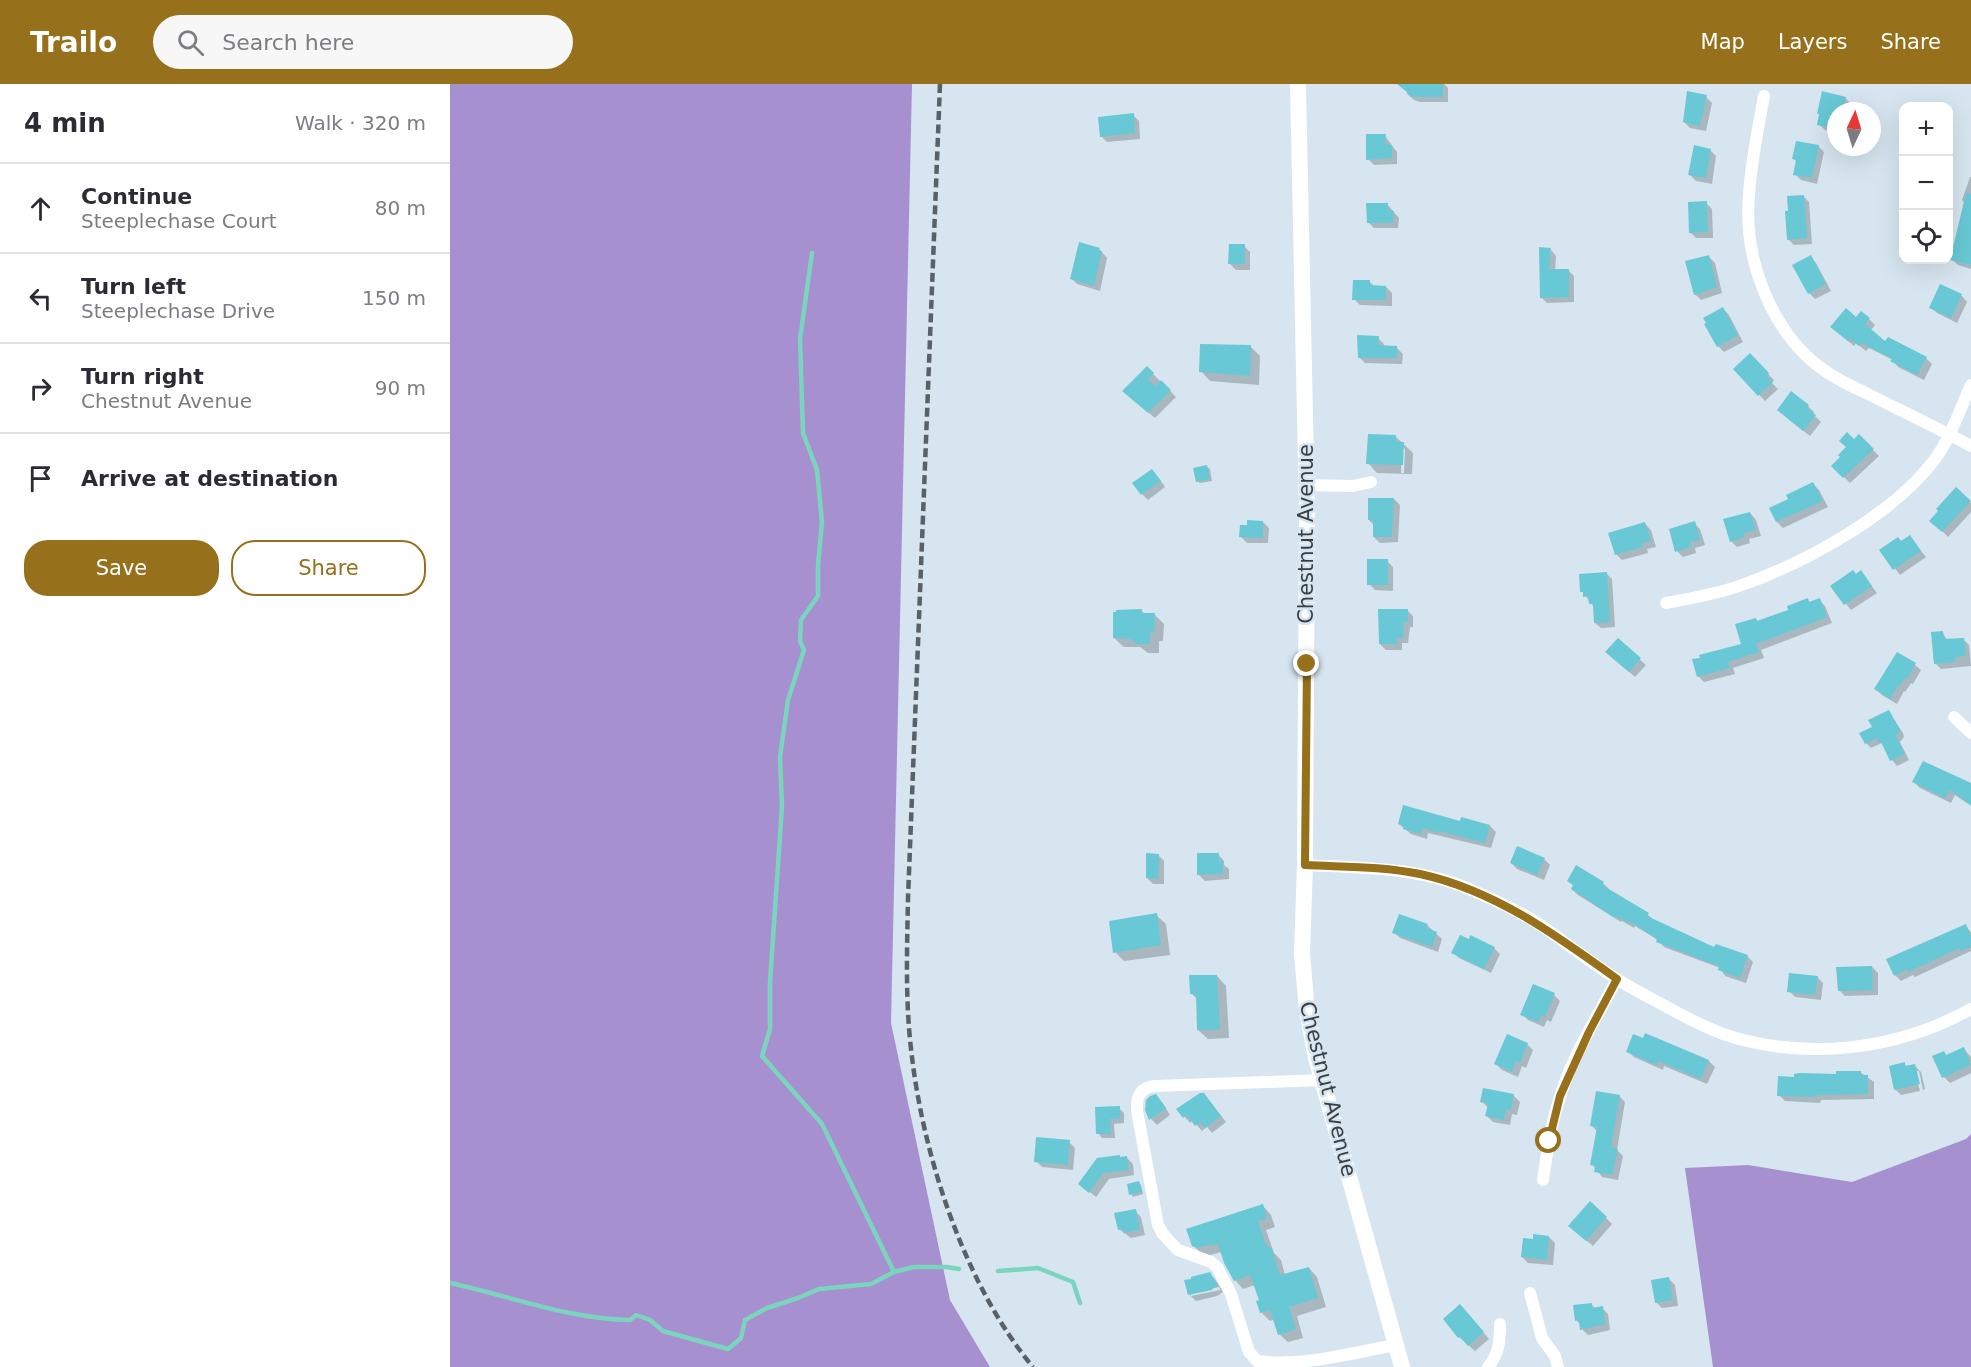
<!DOCTYPE html>
<meta charset="utf-8">
<style>
body{margin:0;font-family:"DejaVu Sans",sans-serif;background:#f7f7f7;color:#2b2b33}
.controls{position:absolute;right:18px;top:18px;display:grid;overflow:hidden;border-radius:12px;box-shadow:0 6px 24px #0002}
.controls button{width:54px;height:54px;display:grid;place-items:center;padding:0;border:0;border-bottom:2px solid #e1e1e2;background:#fff;color:#2b2b33;font:30px sans-serif}
.compass{position:absolute;left:1377px;top:18px;width:54px;height:54px;border-radius:50%;background:#fff;box-shadow:0 6px 24px #0002;rotate:4deg}
.stop{position:absolute;width:18px;height:18px;margin:-14px;border:4px solid #96701a;border-radius:50%;background:#fff}
.stop.end{background:#96701a;border-color:#fff;box-shadow:0 2px 6px #0008}
.list{margin:0;padding:0;list-style:none}
h2{display:flex;justify-content:space-between;align-items:center;height:78px;margin:0;padding:0 24px;font-size:26px}
h2 small{font-size:20px;font-weight:400;color:#7c7c81}
.list li{display:grid;grid-template-columns:39px 1fr auto;gap:18px;align-items:center;box-sizing:border-box;height:90px;padding:0 24px;border-top:2px solid #e1e1e2}
.list b{display:block;font-size:22px;white-space:nowrap}
.list p{margin:0;font-size:20px;white-space:nowrap;color:#7c7c81}
.list em{font-size:20px;font-style:normal;color:#7c7c81}
.actions{display:flex;gap:12px;padding:18px 24px}
.actions a{flex:1;padding:14px 0;border:2px solid #96701a;border-radius:24px;text-align:center;font-size:21px;color:#96701a}
.actions .main{background:#96701a;color:#fff}
.icon{flex:none;width:33px;height:33px;fill:none;stroke:currentColor;stroke-width:2;stroke-linecap:round;stroke-linejoin:round}
.map{position:relative;flex:none;width:1521px;height:1283px;overflow:hidden}
header{display:flex;align-items:center;gap:36px;box-sizing:border-box;height:84px;padding:0 30px;background:#96701a;color:#fff}
header strong{font-size:28px}
nav{display:flex;gap:33px;margin-inline-start:auto;font-size:21px}
.search{width:420px;height:54px;background:#f7f7f7;display:flex;align-items:center;gap:15px;box-sizing:border-box;padding:0 21px;border-radius:33px;color:#7c7c81;font-size:22px}
main{display:flex}
aside{flex:1;background:#fff}
.map>svg:first-child{display:block}
.forest{fill:#a790cf}
.shadow{fill:#0003;fill-rule:evenodd}
.lines{fill:none;stroke-linecap:round;stroke-linejoin:round}
.stream{stroke:#7bd4be;stroke-width:4.5}
.building{fill:#68c8d5}
.minor{stroke:#fff;stroke-width:12}
.tertiary{stroke:#fff;stroke-width:16}
.rail{stroke:#596166;stroke-width:4.5;stroke-dasharray:9 4.5;stroke-linecap:butt}
.route{stroke:#96701a;stroke-width:8}
.labels{text-anchor:middle;stroke-width:5;stroke-linejoin:round;paint-order:stroke}
.street-label{font-size:21px;fill:#383e42;stroke:#d6e5ef}
</style>
<header>
<strong>Trailo</strong>
<div class="search"><svg class="icon" aria-label="search" viewBox="0 0 24 24"><circle cx="10" cy="10" r="6"/><path d="M15 15l6 6"/></svg>Search here</div>
<nav><a>Map</a><a>Layers</a><a>Share</a></nav>
</header>
<main>
<aside>
<h2>4 min<small>Walk · 320 m</small></h2>
<ul class="list">
<li><svg class="icon" aria-label="ahead" viewBox="0 0 24 24"><path d="M12 20V5M6 11l6-6 6 6"/></svg><div><b>Continue</b><p>Steeplechase Court</p></div><em>80 m</em></li>
<li><svg class="icon" aria-label="left" viewBox="0 0 24 24"><path d="M17 20v-9H6M10 6l-5 5 5 5"/></svg><div><b>Turn left</b><p>Steeplechase Drive</p></div><em>150 m</em></li>
<li><svg class="icon" aria-label="right" viewBox="0 0 24 24"><path d="M7 20v-9h11M14 6l5 5-5 5"/></svg><div><b>Turn right</b><p>Chestnut Avenue</p></div><em>90 m</em></li>
<li><svg class="icon" aria-label="arrive" viewBox="0 0 24 24"><path d="M6 21V4h12l-3 4 3 4H6"/></svg><div><b>Arrive at destination</b></div></li>
</ul>
<div class="actions"><a class="main">Save</a><a>Share</a></div>
</aside>
<div class="map">
<svg width="1521" height="1283" viewBox="0 0 1521 1283">
<rect width="100%" height="100%" fill="#d6e5ef"/>
<g class="forest">
<polygon points="0,0 462,0 441,939 500,1216 540,1283 0,1283"/>
<polygon points="1521,1050 1521,1283 1263,1283 1235,1084 1298,1081 1402,1098 1516,1055"/>
</g>
<g class="shadow">
<polygon points="957,0 994,0 998,4 998,18 970,18 964,16 957,10"/>
<polygon points="1256,13 1262,19 1256,47 1240,44 1234,38"/>
<polygon points="1395,14 1401,20 1399,27 1386,27 1386,49 1375,46 1369,40"/>
<polygon points="683,31 689,37 690,55 657,58 651,52"/>
<polygon points="935,52 947,68 947,80 924,81 918,75"/>
<polygon points="1368,62 1374,68 1367,100 1351,96 1345,90 1347,78 1344,75"/>
<polygon points="1260,66 1266,72 1262,100 1246,97 1240,91"/>
<polygon points="1520,93 1521,93 1521,185 1508,181 1502,175 1515,120 1512,116"/>
<polygon points="1353,112 1359,118 1362,160 1344,161 1338,155"/>
<polygon points="1256,119 1262,125 1263,154 1246,154 1240,148"/>
<polygon points="937,120 949,134 948,144 924,144 918,138"/>
<polygon points="794,162 800,168 800,186 786,186 780,180"/>
<polygon points="649,165 657,174 650,207 627,200 621,194"/>
<polygon points="1101,166 1106,172 1105,187 1118,186 1124,192 1124,218 1097,219 1091,213"/>
<polygon points="1259,173 1265,179 1272,209 1251,216 1245,210"/>
<polygon points="1361,173 1366,179 1381,207 1365,215 1359,209"/>
<polygon points="919,197 925,203 936,203 942,209 942,222 910,221 904,215"/>
<polygon points="1491,202 1512,212 1517,218 1507,239 1487,229 1481,223"/>
<polygon points="1273,225 1279,231 1293,258 1274,268 1268,262"/>
<polygon points="1406,235 1419,235 1425,241 1421,246 1436,259 1476,274 1482,280 1474,296 1448,283 1443,276 1419,264 1416,267 1406,259 1404,262 1388,249"/>
<polygon points="928,254 934,260 934,263 947,264 953,270 952,280 915,279 909,273"/>
<polygon points="801,263 810,272 809,301 760,297 751,287"/>
<polygon points="1300,271 1324,296 1322,299 1328,305 1315,317 1285,285"/>
<polygon points="697,284 726,313 705,334 680,313"/>
<polygon points="1342,309 1358,322 1364,328 1363,330 1371,338 1360,352 1335,332"/>
<path d="M945 352 963 369 962 390 927 389 918 379ZM952 362 955 365 954 389H951Z"/>
<polygon points="1409,352 1429,372 1400,399 1383,382"/>
<polygon points="757,383 760,385 762,397 750,399 747,397"/>
<polygon points="708,393 715,403 698,416 692,410"/>
<polygon points="1363,400 1369,406 1378,423 1333,444 1327,438 1321,425 1340,415"/>
<polygon points="1506,405 1521,419 1521,428 1498,453 1481,436"/>
<polygon points="944,415 950,421 948,458 930,459 924,453 924,441 919,436"/>
<polygon points="1300,429 1306,436 1311,452 1299,455 1300,459 1287,463 1281,457"/>
<polygon points="813,438 819,444 818,459 797,459 791,453"/>
<polygon points="1244,439 1250,445 1255,461 1245,464 1246,469 1233,473 1227,467"/>
<polygon points="1195,440 1201,446 1206,463 1197,465 1198,469 1172,476 1166,470"/>
<polygon points="1460,453 1476,473 1450,491 1431,466 1452,458"/>
<polygon points="937,477 943,483 943,507 925,506 919,500"/>
<polygon points="1411,488 1427,509 1401,526 1382,502"/>
<polygon points="1156,489 1162,495 1165,543 1151,544 1145,539 1144,523 1132,507"/>
<polygon points="1357,516 1361,519 1369,516 1375,522 1382,539 1311,566 1314,574 1283,584 1285,590 1254,598 1248,592 1293,561 1305,535 1308,538 1340,527"/>
<polygon points="957,526 963,532 963,543 960,543 958,559 952,559 952,566 936,566 930,560"/>
<polygon points="692,527 695,531 705,531 714,540 713,557 709,557 709,569 698,569 690,563 674,563 664,554"/>
<polygon points="1492,548 1498,557 1513,555 1519,561 1521,582 1491,585 1485,579"/>
<polygon points="1168,556 1196,581 1185,593 1163,574"/>
<polygon points="1447,570 1465,581 1471,586 1463,600 1461,599 1455,608 1454,607 1447,620 1432,611 1426,605"/>
<polygon points="1439,628 1453,649 1454,653 1450,658 1459,676 1447,682 1442,676 1432,659 1421,664 1416,659"/>
<polygon points="1464,698 1521,701 1521,722 1505,711 1501,719 1470,704"/>
<polygon points="1011,739 1040,742 1046,748 1041,764 978,749 977,755 961,750 949,740"/>
<polygon points="768,770 774,777 774,781 779,785 779,795 755,797 749,791"/>
<polygon points="708,771 714,777 714,800 703,800 697,794"/>
<polygon points="1094,775 1100,781 1094,796 1067,785 1061,779"/>
<polygon points="1127,783 1153,799 1159,805 1158,807 1198,831 1205,837 1265,865 1297,872 1303,878 1296,899 1275,892 1270,884 1214,863 1208,856 1185,842 1184,844 1172,837 1171,838 1128,811 1122,805 1124,802 1119,797"/>
<polygon points="706,831 716,840 720,871 674,877 665,868"/>
<polygon points="977,841 992,855 988,868 950,854 944,848"/>
<polygon points="1515,842 1521,848 1521,867 1465,893 1463,891 1451,897 1445,891"/>
<polygon points="1044,864 1050,870 1041,889 1009,874 1003,868"/>
<polygon points="1422,883 1428,889 1428,911 1395,912 1389,906"/>
<polygon points="767,892 776,902 779,954 758,955 748,946 748,916 741,909"/>
<polygon points="1367,893 1373,899 1371,916 1345,913 1339,907"/>
<polygon points="1104,911 1110,917 1101,938 1097,936 1094,943 1078,936 1072,930"/>
<polygon points="1196,951 1259,977 1265,983 1257,1000 1214,982 1213,986 1184,973 1178,967 1194,956"/>
<polygon points="1077,960 1083,966 1076,984 1072,982 1068,993 1052,986 1046,980"/>
<polygon points="1514,965 1521,973 1521,989 1500,999 1494,993 1497,972"/>
<polygon points="1454,980 1458,983 1465,982 1471,988 1475,1005 1473,1006 1469,987 1465,987 1470,1007 1451,1011 1445,1005"/>
<polygon points="1410,988 1424,998 1424,1015 1371,1016 1370,1019 1335,1017 1329,1011 1388,992"/>
<polygon points="1034,1006 1064,1012 1070,1018 1067,1031 1062,1030 1060,1041 1043,1038 1037,1032 1038,1024 1032,1017"/>
<polygon points="1169,1012 1175,1018 1167,1066 1173,1072 1168,1096 1152,1093 1142,1080 1148,1048 1142,1042"/>
<polygon points="759,1016 776,1038 762,1049 757,1043 752,1047 743,1037 740,1039 728,1025"/>
<polygon points="712,1018 720,1031 707,1041 701,1035"/>
<polygon points="669,1024 674,1029 674,1039 664,1040 665,1054 652,1054 648,1049"/>
<polygon points="619,1058 625,1064 623,1086 592,1083 586,1077"/>
<polygon points="677,1074 683,1080 684,1091 659,1095 646,1113 630,1100"/>
<polygon points="689,1099 691,1101 693,1110 683,1113 681,1110"/>
<polygon points="813,1122 821,1131 825,1143 816,1146 824,1169 831,1176 835,1191 859,1184 867,1193 876,1223 847,1232 853,1254 838,1258 829,1250 825,1235 820,1237 811,1228 811,1217 805,1201 793,1205 785,1196 771,1168 757,1172 752,1170 743,1161"/>
<polygon points="685,1127 691,1133 695,1151 681,1154 669,1145"/>
<polygon points="1156,1134 1162,1140 1143,1162 1126,1148"/>
<polygon points="1099,1153 1105,1159 1103,1181 1078,1179 1072,1173 1084,1157"/>
<path d="M759 1189 765 1195 773 1208 767 1212 746 1217 740 1211ZM769 1203 770 1206 741 1212V1209Z"/>
<polygon points="1219,1195 1225,1201 1228,1222 1212,1224 1206,1218"/>
<polygon points="1141,1220 1146,1225 1152,1224 1158,1230 1160,1246 1138,1251 1132,1245 1131,1241 1126,1236"/>
<polygon points="1016,1228 1039,1255 1025,1267 1009,1253"/>
</g>
<g class="lines">
<g class="stream">
<polyline points="362,169 350,255 353,349 367,386 372,438 368,481 368,512 351,536 350,557 354,566 338,616 330,673 332,722 320,898 320,945 312,972 372,1040 444,1188"/>
<polyline points="548,1187 588,1184 623,1198 630,1219"/>
<path d="M0 1199C60 1212 118 1235 180 1236L186 1231 200 1236 213 1247 278 1265 291 1254 295 1236 317 1224 348 1214 369 1205 421 1200 444 1188 464 1183H497L509 1185"/>
</g>
</g>
<g class="building">
<polygon points="947,0 993,0 993,13 963,13"/>
<polygon points="1237,7 1257,11 1250,42 1233,38"/>
<polygon points="1372,7 1396,13 1392,27 1386,27 1386,45 1367,41 1369,30 1367,30"/>
<polygon points="684,29 685,49 650,53 648,33"/>
<polygon points="916,50 936,50 935,60 942,61 942,74 916,76"/>
<polygon points="1346,57 1369,61 1362,94 1343,91 1346,76 1342,75"/>
<polygon points="1244,61 1261,65 1256,94 1238,91"/>
<polygon points="1516,109 1521,110 1521,181 1500,176"/>
<polygon points="1354,111 1357,154 1337,156 1335,127 1338,127 1337,112"/>
<polygon points="1257,117 1258,148 1239,149 1238,118"/>
<polygon points="916,119 938,119 938,126 944,127 943,139 917,139"/>
<polygon points="629,158 650,164 649,166 652,167 644,202 620,195"/>
<polygon points="779,160 795,160 795,180 778,180"/>
<polygon points="1089,163 1101,164 1099,185 1119,185 1119,213 1090,214"/>
<polygon points="1259,171 1267,203 1244,211 1235,177"/>
<polygon points="1361,171 1376,200 1358,210 1342,181"/>
<polygon points="903,196 920,196 920,201 936,202 936,216 902,216"/>
<polygon points="1490,200 1512,210 1501,234 1479,224"/>
<polygon points="1273,223 1288,251 1267,263 1254,240 1256,239 1253,234"/>
<polygon points="1396,224 1406,233 1411,227 1420,234 1415,240 1435,257 1438,253 1477,273 1467,291 1440,277 1442,275 1412,259 1409,262 1400,255 1398,257 1380,243"/>
<polygon points="907,251 929,252 928,261 947,262 947,274 908,274"/>
<polygon points="750,260 801,261 800,292 749,288"/>
<polygon points="1300,269 1319,289 1317,292 1323,298 1308,312 1283,285"/>
<polygon points="697,282 704,289 698,295 705,302 711,296 721,306 698,329 672,307"/>
<polygon points="1341,307 1359,321 1357,324 1366,331 1353,347 1327,326"/>
<polygon points="1397,348 1404,355 1409,350 1424,365 1393,394 1381,382 1390,373 1388,371 1396,363 1389,357"/>
<polygon points="918,350 946,351 946,358 954,358 953,381 916,380"/>
<polygon points="757,381 760,395 746,398 743,384"/>
<polygon points="702,385 711,397 691,411 682,399"/>
<polygon points="1363,398 1373,417 1326,438 1319,424 1338,415 1336,411"/>
<polygon points="1506,403 1521,417 1492,448 1479,437 1488,427 1486,425"/>
<polygon points="918,414 944,414 942,453 923,453 923,436 918,436"/>
<polygon points="1300,428 1306,446 1294,449 1295,453 1280,458 1273,435"/>
<polygon points="797,436 813,437 813,454 789,453 790,441 797,441"/>
<polygon points="1245,437 1250,456 1240,458 1241,463 1225,468 1219,445"/>
<polygon points="1195,438 1201,457 1192,459 1193,463 1165,471 1158,449"/>
<polygon points="1460,451 1471,467 1443,486 1429,466 1448,453 1451,457"/>
<rect x="917" y="475" width="21" height="26"/>
<polygon points="1403,486 1406,490 1411,486 1422,502 1394,521 1380,502"/>
<polygon points="1157,488 1160,538 1144,539 1143,520 1139,520 1138,512 1133,513 1133,508 1130,508 1129,490"/>
<polygon points="1358,514 1359,518 1370,514 1377,533 1306,560 1309,568 1278,578 1280,584 1247,593 1242,575 1250,574 1249,571 1291,560 1285,540 1306,534 1307,537 1338,526 1337,522"/>
<polygon points="692,525 692,529 705,529 704,549 700,548 700,560 687,560 680,555 663,554 663,528 666,528 666,526"/>
<polygon points="928,525 958,525 958,538 954,538 953,554 946,554 947,560 929,560"/>
<polygon points="1493,547 1494,555 1514,554 1516,572 1505,573 1506,578 1484,580 1481,548"/>
<polygon points="1168,554 1191,574 1179,588 1155,568"/>
<polygon points="1447,568 1466,579 1457,595 1455,594 1449,603 1447,603 1440,615 1424,605"/>
<polygon points="1439,626 1448,642 1450,647 1446,652 1455,670 1440,677 1431,658 1429,659 1427,654 1415,660 1409,649 1422,643 1418,636"/>
<polygon points="1473,677 1521,699 1521,721 1499,706 1495,714 1462,698"/>
<polygon points="953,721 1010,737 1011,733 1040,741 1035,759 989,747 989,749 973,744 971,750 953,745 954,742 948,740"/>
<polygon points="1067,762 1095,774 1087,791 1060,779"/>
<polygon points="696,769 709,770 708,795 696,794"/>
<polygon points="747,769 769,769 769,777 773,777 773,790 747,791"/>
<polygon points="1126,781 1154,798 1152,801 1199,829 1197,832 1264,863 1266,860 1298,871 1290,894 1268,886 1269,882 1206,858 1207,855 1179,837 1178,839 1166,832 1165,834 1121,805 1123,801 1117,797"/>
<polygon points="707,829 711,861 663,869 659,837"/>
<polygon points="949,830 978,840 976,844 987,848 982,863 942,849"/>
<polygon points="1516,840 1521,852 1521,863 1511,867 1510,864 1458,888 1457,885 1444,892 1436,875"/>
<polygon points="1010,851 1019,855 1020,851 1045,863 1034,885 1001,869"/>
<polygon points="1422,882 1423,906 1388,907 1386,883"/>
<polygon points="1339,889 1368,892 1365,911 1337,908"/>
<polygon points="739,891 767,891 770,944 768,946 747,946 746,910 740,910"/>
<polygon points="1083,900 1105,909 1095,933 1091,931 1088,938 1070,931"/>
<polygon points="1195,949 1259,976 1251,995 1208,977 1207,981 1176,968 1183,950 1193,954"/>
<polygon points="1057,950 1078,959 1070,979 1066,977 1062,988 1044,980"/>
<polygon points="1514,963 1521,981 1492,994 1482,972 1494,967 1496,971"/>
<polygon points="1455,978 1455,982 1465,980 1470,1000 1444,1006 1439,982"/>
<polygon points="1386,987 1411,987 1411,991 1418,991 1418,1010 1365,1011 1365,1013 1327,1012 1328,992 1344,993 1344,990 1350,989 1386,990"/>
<polygon points="1033,1004 1064,1010 1061,1026 1056,1025 1054,1036 1035,1032 1038,1020 1030,1018"/>
<polygon points="1146,1007 1170,1011 1161,1063 1168,1065 1162,1091 1144,1088 1145,1082 1140,1081 1147,1043 1140,1042"/>
<polygon points="750,1009 754,1009 771,1032 755,1044 750,1038 745,1042 737,1031 733,1034 726,1025"/>
<polygon points="706,1010 716,1024 699,1036 695,1026 696,1016 700,1012"/>
<polygon points="670,1022 670,1035 660,1035 661,1050 646,1050 645,1023"/>
<polygon points="586,1053 620,1056 618,1081 584,1078"/>
<polygon points="670,1071 670,1073 677,1072 679,1086 653,1089 639,1109 628,1100 647,1074"/>
<polygon points="689,1097 692,1108 679,1111 677,1100"/>
<polygon points="1140,1117 1157,1133 1136,1157 1118,1142"/>
<polygon points="813,1120 817,1135 808,1137 816,1161 822,1165 830,1191 859,1183 868,1214 839,1223 846,1245 828,1251 820,1226 810,1229 806,1217 809,1216 800,1191 784,1197 774,1179 768,1160 763,1162 762,1160 747,1164 742,1162 736,1145"/>
<polygon points="686,1125 690,1146 673,1149 673,1145 668,1146 664,1129"/>
<polygon points="1083,1150 1099,1152 1097,1176 1071,1173 1073,1154 1083,1155"/>
<polygon points="760,1188 768,1202 762,1205 762,1206 738,1211 734,1196 741,1195 741,1193"/>
<polygon points="1219,1193 1223,1216 1205,1219 1201,1196"/>
<polygon points="1142,1219 1142,1224 1153,1222 1155,1240 1130,1246 1129,1236 1125,1237 1123,1221"/>
<polygon points="1010,1220 1034,1248 1018,1262 1010,1253 1008,1254 993,1235"/>
</g>
<g class="lines">
<g class="minor">
<path d="M1314 12C1308 45 1301 78 1299 111 1293 178 1324 257 1383 292 1396 300 1410 306 1424 313 1456 329 1489 345 1521 362"/>
<polyline points="856,401 903,402 921,398"/>
<path d="M1216 519C1241 514 1268 510 1292 501 1357 478 1444 430 1485 375 1501 353 1510 325 1521 301"/>
<polyline points="1504,633 1521,649"/>
<path d="M855 781C913 784 971 783 1024 807 1046 817 1069 827 1089 840 1115 858 1140 878 1167 895 1179 903 1193 910 1206 917 1229 930 1251 942 1276 951 1357 977 1447 966 1521 925"/>
<path d="M873 996 705 1002C690 1003 686 1013 687 1027L708 1141 713 1150 728 1166 761 1178 767 1183 781 1210 799 1268 807 1277C853 1283 901 1269 946 1261"/>
<path d="M1093 1096C1097 1068 1101 1040 1110 1013 1122 973 1147 933 1167 895"/>
<polyline points="1080,1209 1092,1254 1105,1272 1108,1283"/>
<path d="M1038 1283C1049 1270 1050 1257 1050 1240"/>
</g>
<polyline class="tertiary" points="848,0 857,428 855,781 852,870 857,927 866,974 952,1283"/>
<path class="rail" d="M490 0 458 814C457 867 455 920 462 973 474 1075 516 1203 583 1283"/>
</g>
<g class="lines">
<path class="route" d="M857 580 855 781C893 783 932 782 970 790 1044 806 1106 851 1167 895L1139 948 1110 1012 1099 1057"/>
</g>
<g class="labels">
<g class="street-label">
<text transform="translate(856 450) rotate(-90)" y="7">Chestnut Avenue</text>
<text transform="translate(878 1005) rotate(76)" y="7">Chestnut Avenue</text>
</g>
</g>
</svg>
<div class="controls">
<button>+</button>
<button>−</button>
<button><svg class="icon" aria-label="locate" viewBox="0 0 24 24"><circle cx="12" cy="12" r="6"/><path d="M12 2v4M12 18v4M2 12h4M18 12h4"/></svg></button>
</div>
<svg class="compass" viewBox="-18 -18 36 36"><path d="M0-13l5 13h-10z" fill="#e53935"/><path d="M0 13l5-13h-10z" fill="#7c7c81"/></svg>
<div class="stop" style="left:1099px;top:1057px"></div>
<div class="stop end" style="left:857px;top:580px"></div>
</div>
</main>
